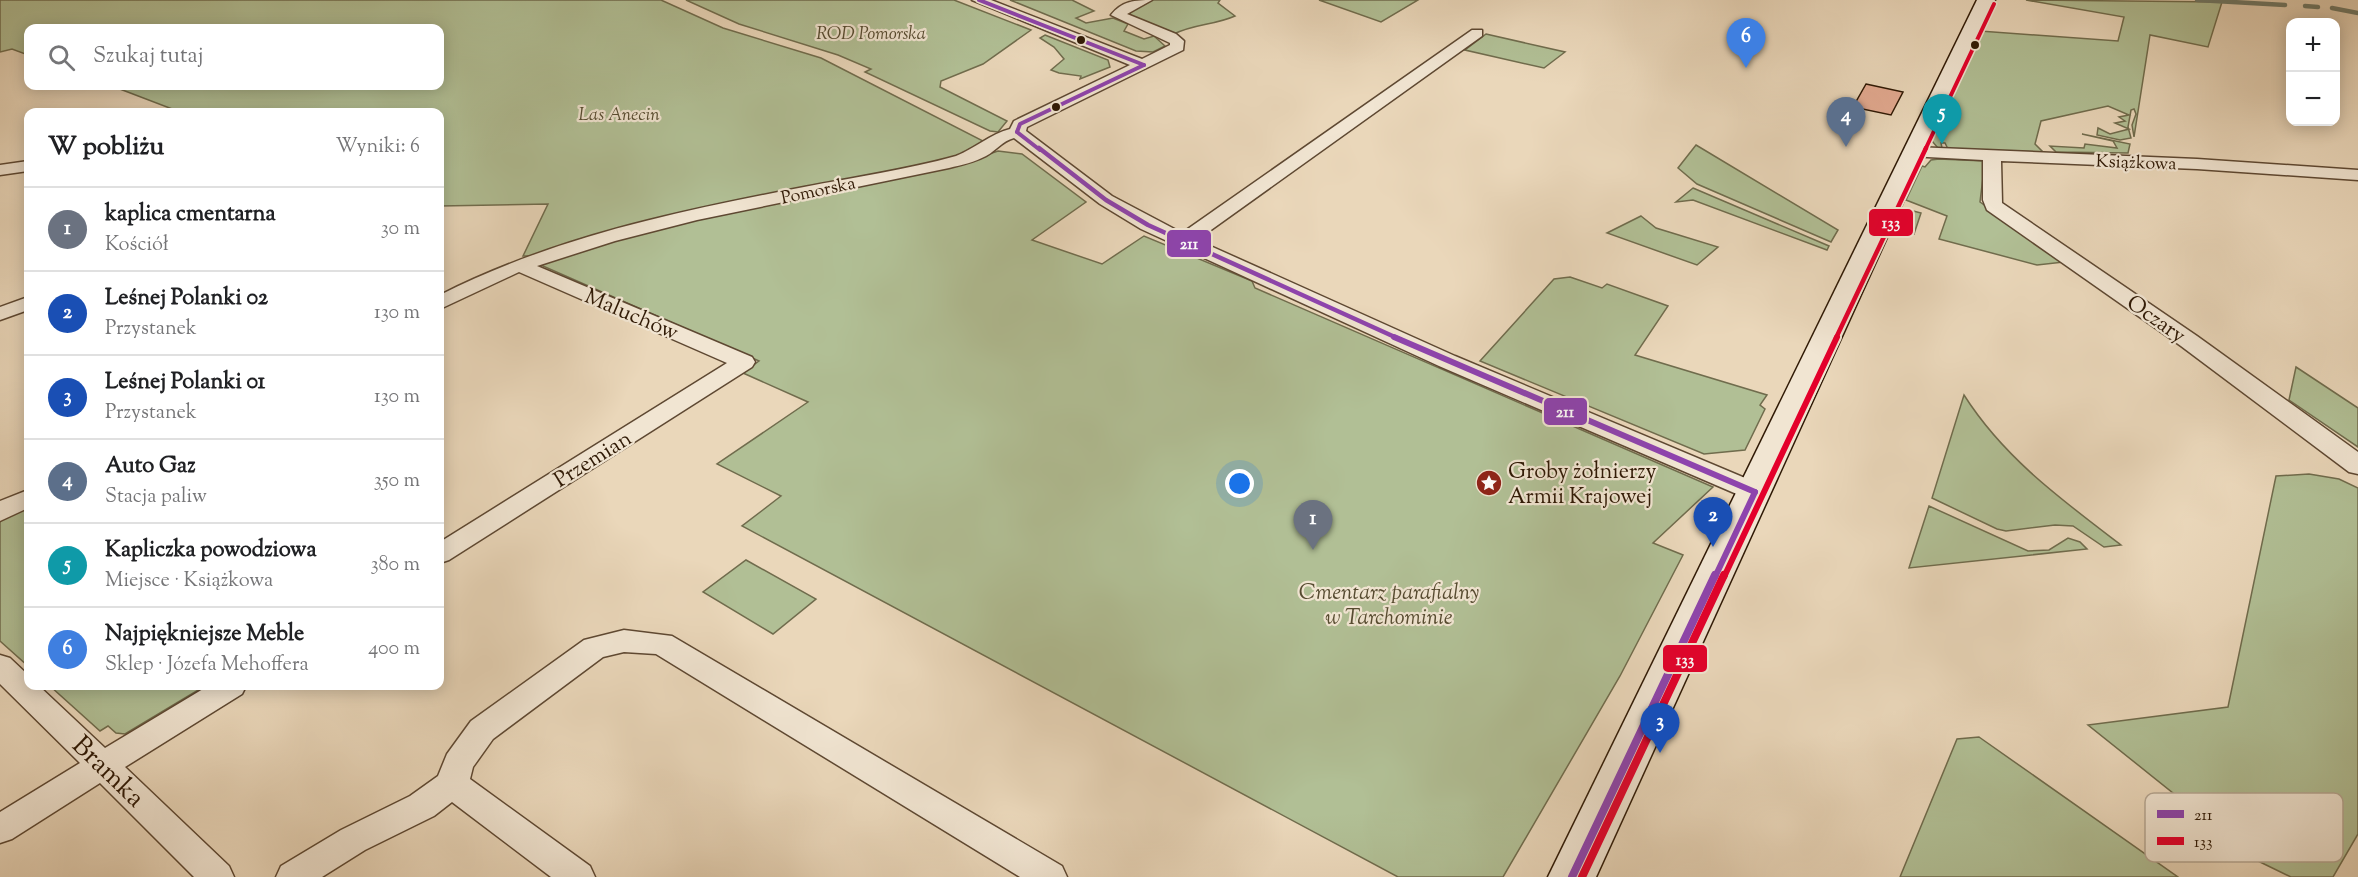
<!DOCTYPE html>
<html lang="pl">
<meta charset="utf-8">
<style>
body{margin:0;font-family:"Sorts Mill Goudy",serif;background:#f6f6f6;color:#202124}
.controls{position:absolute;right:18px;top:18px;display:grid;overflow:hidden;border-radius:12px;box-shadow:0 3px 15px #0003}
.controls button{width:54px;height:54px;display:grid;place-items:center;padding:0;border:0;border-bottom:2px solid #e0e0e0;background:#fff;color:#202124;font:30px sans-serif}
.you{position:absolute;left:1240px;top:484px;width:21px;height:21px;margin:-15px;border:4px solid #fff;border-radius:50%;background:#1a73e8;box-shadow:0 0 0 9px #1a73e833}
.badge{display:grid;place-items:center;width:39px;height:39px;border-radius:50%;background:#0b8043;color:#fff;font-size:20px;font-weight:700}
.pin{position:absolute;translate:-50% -50px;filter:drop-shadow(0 2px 3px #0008)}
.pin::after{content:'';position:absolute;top:32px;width:21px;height:18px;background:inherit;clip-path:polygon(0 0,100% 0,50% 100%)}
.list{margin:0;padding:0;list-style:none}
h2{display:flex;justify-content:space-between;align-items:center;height:78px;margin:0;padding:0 24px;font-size:26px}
h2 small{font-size:20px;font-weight:400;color:#757577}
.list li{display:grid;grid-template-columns:39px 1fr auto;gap:18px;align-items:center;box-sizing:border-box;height:84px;padding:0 24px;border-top:2px solid #e0e0e0}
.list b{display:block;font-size:22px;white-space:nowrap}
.list p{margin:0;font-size:20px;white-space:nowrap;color:#757577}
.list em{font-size:20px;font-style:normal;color:#757577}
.icon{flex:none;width:33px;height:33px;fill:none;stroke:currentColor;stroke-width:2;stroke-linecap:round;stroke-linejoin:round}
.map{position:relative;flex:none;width:2358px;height:877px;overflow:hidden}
.search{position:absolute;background:#fff;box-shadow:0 3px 15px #0003;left:24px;top:24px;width:420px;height:66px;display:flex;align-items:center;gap:15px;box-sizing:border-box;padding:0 21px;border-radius:12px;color:#757577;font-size:22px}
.panel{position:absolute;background:#fff;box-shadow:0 3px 15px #0003;left:24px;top:108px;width:420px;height:582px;border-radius:12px}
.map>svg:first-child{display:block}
.green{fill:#b1bf95;stroke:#706c4d;stroke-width:1.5}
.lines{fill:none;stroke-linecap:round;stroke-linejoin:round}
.stream{stroke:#6e7a6a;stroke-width:4.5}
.building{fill:#e3aa91;stroke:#2f1905;stroke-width:1.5}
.street-casing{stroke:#5e4832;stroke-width:3}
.secondary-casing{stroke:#2f1905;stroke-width:3}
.street{fill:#f1e5d2;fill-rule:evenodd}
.secondary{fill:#f1e5d2;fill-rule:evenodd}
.bus-1-far3-casing{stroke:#f1e5d2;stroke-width:7}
.bus-1-far2-casing{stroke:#f1e5d2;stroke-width:8}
.bus-1-far1-casing{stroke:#f1e5d2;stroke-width:10}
.bus-1-casing{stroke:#f1e5d2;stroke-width:12}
.bus-2-far3-casing{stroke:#f1e5d2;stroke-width:7}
.bus-2-far2-casing{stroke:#f1e5d2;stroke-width:8}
.bus-2-far1-casing{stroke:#f1e5d2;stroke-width:10}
.bus-2-casing{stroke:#f1e5d2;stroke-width:12}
.bus-1-far3{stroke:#8e44ad;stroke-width:4}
.bus-1-far2{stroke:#8e44ad;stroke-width:4.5}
.bus-1-far1{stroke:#8e44ad;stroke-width:6}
.bus-1{stroke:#8e44ad;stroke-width:8}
.bus-2-far3{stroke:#e4002b;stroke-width:4}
.bus-2-far2{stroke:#e4002b;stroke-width:4.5}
.bus-2-far1{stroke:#e4002b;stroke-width:6}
.bus-2{stroke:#e4002b;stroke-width:8}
.bus-dot{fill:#2f1905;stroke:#f1e5d2;stroke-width:2}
.labels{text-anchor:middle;stroke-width:4.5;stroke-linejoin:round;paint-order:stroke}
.far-park-label{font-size:18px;font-style:italic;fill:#564b30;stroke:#f1e5d2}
.far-street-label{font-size:18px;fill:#2f1905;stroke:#f1e5d2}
.street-label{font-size:22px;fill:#2f1905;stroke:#f1e5d2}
.poi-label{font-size:22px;fill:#2f1905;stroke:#f1e5d2;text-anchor:start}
.park-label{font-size:22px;font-style:italic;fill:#564b30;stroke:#f1e5d2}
.near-street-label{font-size:27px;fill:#2f1905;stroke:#f1e5d2}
.key{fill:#f1e5d2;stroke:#b7a894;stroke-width:1.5}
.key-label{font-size:16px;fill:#2f1905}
.line-badge{stroke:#f1e5d2;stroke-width:2}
.badge-label{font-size:16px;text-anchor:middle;font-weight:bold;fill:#fff}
</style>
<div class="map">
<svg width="2358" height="877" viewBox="0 0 2358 877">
<rect width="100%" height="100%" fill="#ead7ba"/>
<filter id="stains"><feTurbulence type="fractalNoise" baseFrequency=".00333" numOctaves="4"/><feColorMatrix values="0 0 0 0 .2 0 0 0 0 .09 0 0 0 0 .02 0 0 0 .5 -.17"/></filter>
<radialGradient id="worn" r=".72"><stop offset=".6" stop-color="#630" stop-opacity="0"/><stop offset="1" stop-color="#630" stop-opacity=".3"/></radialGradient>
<g class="green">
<path d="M0 0H661L723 28 821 58 985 142C939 171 851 178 795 190 708 209 621 234 533 256H523L548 204 440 206V112H180L112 86H440V28H28V55L12 49 0 52Z"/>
<polygon points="686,0 954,0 1031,30 983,64 941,81 940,87 1007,121 998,132 990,131 865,72 871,69 838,55 739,24"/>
<polygon points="1010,0 1072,0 1094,11 1076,18 1086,23 1113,18 1128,24 1124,31 1144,39 1154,36 1165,46 1153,52 1136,51"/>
<path d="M1151 0H1220L1218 3 1235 16C1215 25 1194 24 1174 34L1132 18 1129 11Z"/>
<polygon points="1319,0 1418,0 1381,22"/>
<polygon points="2026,0 2222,2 2208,47 2150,35 2134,137 2132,125 2136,114 2134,109 2131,110 2128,127 2131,138 2120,140 2097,135 2098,128 2110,134 2129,129 2115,123 2125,121 2119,117 2129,115 2108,106 2041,121 2035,144 2043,152 1948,149 1945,143 1941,143 1942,148 1938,148 1932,141 1933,135 1980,31 2118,41 2124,17"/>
<polygon points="1486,34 1565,52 1544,68 1465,50"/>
<polygon points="1045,35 1108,60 1110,67 1080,79 1081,76 1059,73 1051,70 1064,59 1054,47 1040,38"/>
<polygon points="2082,134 2130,144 2128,153 2056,152 2050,146 2084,148 2085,144 2117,148 2113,141"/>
<polygon points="1696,145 1838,230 1831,242 1697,184 1678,168"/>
<polygon points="998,151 1022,154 1086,202 1032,240 1102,264 1144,236 1252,281 1255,288 1713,487 1653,543 1683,555 1620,676 1503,877 1398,877 742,526 781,496 717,464 808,402 743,373 759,361 536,263 686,221 951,167"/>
<polygon points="1939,159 1985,161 1980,202 2064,262 2037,265 1939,239 1947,216 1906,200 1922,166 1925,167 1931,160"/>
<polygon points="1693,188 1829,246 1827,250 1693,200 1676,202"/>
<polygon points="1902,208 1921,213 1914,234 1894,229"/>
<polygon points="1641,216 1656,228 1718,247 1697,265 1607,233"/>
<polygon points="1570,277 1602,288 1607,284 1668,306 1635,355 1767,395 1760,405 1765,409 1745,450 1704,454 1480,361 1554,279"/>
<polygon points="2296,367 2358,408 2358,447 2289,400"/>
<path d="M1964 395C2004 458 2062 500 2121 545L2104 547 2073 526 2055 525 2006 531 1997 529 1932 498Z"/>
<polygon points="2309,474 2339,479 2358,488 2358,834 2333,877 2291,877 2258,861 2088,725 2228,707 2276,476"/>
<polygon points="1929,506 2028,551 2049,550 2068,538 2080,542 2087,549 1909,568"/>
<polygon points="28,507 28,666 0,641 0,521"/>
<polygon points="746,560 816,599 773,634 703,592"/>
<polygon points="50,686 205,686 125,734 116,733 108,726 100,731"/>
<polygon points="1979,737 2178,877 1900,877 1957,739"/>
</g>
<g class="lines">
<g class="stream">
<polyline points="2197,0 2285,5"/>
<polyline points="2305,6 2318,7"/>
<polyline points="2332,8 2358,13"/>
</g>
</g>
<polygon class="building" points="1866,84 1903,92 1891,115 1853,107"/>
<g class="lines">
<g class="street-casing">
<g id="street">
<path d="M972 0H991L1142 59 1170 45V43L1111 15C1122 1 1135 0 1152 0L1127 14 1176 34 1184 41 1183 50 1027 127 1026 131 1112 196 1182 233 1472 30H1482V36L1197 240 1455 356 1764 486 1768 492 1764 498 1755 500 1746 498 1439 366 1141 229 1100 204 1014 138C1002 141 997 150 986 156 975 162 962 165 949 168L697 220 615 241 537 266 752 357 755 362 752 367 449 560 440 563V542L727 363 519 272 440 309V295C554 237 679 211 804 187 855 177 906 170 956 156 976 148 990 134 1010 129L1014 121 1130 65Z"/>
<polygon points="1915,147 2197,159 2358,170 2358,180 2197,169 2001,161 2002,203 2197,336 2358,452 2358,474 2349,472 2181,346 1987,210 1983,200 1983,160 1909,156 1906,152"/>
<polygon points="28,161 28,171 0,175 0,165"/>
<polygon points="28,297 28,310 0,320 0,307"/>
<polygon points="28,490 28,508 0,521 0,501"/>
<polygon points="624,630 672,636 1062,866 1067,877 1020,877 656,654 624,652 603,657 493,739 473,767 470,779 590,866 595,877 551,877 452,802 434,816 365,850 322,877 276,877 281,866 341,830 410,796 438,776 447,754 471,721 584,640"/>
<polygon points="0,655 10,658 28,675 28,686 39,686 105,748 208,686 246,686 242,694 125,767 229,866 234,877 194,877 100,783 12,839 0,843 0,812 80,763 0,684"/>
</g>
</g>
<g class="secondary-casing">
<polygon id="secondary" points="1977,0 1995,0 1596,877 1548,877"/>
</g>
<use href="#street" class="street"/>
<use href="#secondary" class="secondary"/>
<g class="bus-1-far3-casing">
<g id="bus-1-far3">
<polyline points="979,0 1144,65"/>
<polyline points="1017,132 1040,150"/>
<polyline points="1017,132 1020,124 1144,65"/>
</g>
</g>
<g class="bus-1-far2-casing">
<polyline id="bus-1-far2" points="1039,148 1106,200 1148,225 1397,338"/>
</g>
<g class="bus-1-far1-casing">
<g id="bus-1-far1">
<polyline points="1394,337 1755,492"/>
<polyline points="1715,577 1755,492"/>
</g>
</g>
<g class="bus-1-casing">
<polyline id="bus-1" points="1572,877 1715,575"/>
</g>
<g class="bus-2-far3-casing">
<polyline id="bus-2-far3" points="1925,150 1994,4"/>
</g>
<g class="bus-2-far2-casing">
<polyline id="bus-2-far2" points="1836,338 1926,148"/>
</g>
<g class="bus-2-far1-casing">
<polyline id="bus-2-far1" points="1724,577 1837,337"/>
</g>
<g class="bus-2-casing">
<polyline id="bus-2" points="1582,877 1724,575"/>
</g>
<use href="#bus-1-far3" class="bus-1-far3"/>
<use href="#bus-1-far2" class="bus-1-far2"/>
<use href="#bus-1-far1" class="bus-1-far1"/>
<use href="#bus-1" class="bus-1"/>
<use href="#bus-2-far3" class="bus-2-far3"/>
<use href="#bus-2-far2" class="bus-2-far2"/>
<use href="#bus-2-far1" class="bus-2-far1"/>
<use href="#bus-2" class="bus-2"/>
</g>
<defs>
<g id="sight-disc" transform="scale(1.35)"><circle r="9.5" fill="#8f2418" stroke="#f1e5d2"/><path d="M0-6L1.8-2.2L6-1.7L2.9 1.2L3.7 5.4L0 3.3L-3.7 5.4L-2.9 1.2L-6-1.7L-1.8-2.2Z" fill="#fff"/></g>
</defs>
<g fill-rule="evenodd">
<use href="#sight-disc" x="1489" y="483"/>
</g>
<g class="bus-dot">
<circle cx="1081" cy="40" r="5"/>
<circle cx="1975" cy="45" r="5"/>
<circle cx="1056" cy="107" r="5"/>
</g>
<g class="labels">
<g class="far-park-label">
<text x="871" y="39">ROD Pomorska</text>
<text x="619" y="120">Las Anecin</text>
</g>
<g class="far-street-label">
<text transform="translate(2136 162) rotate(2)" y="6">Książkowa</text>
<text transform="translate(818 190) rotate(-12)" y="6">Pomorska</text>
</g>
<g class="street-label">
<text transform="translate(632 313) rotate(23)" y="8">Maluchów</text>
<text transform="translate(2157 318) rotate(35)" y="8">Oczary</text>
<text transform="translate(592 458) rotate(-32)" y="8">Przemian</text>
</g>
<g class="poi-label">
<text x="1508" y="478">Groby żołnierzy<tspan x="1508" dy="25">Armii Krajowej</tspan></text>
</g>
<g class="park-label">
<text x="1389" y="599">Cmentarz parafialny<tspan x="1389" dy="25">w Tarchominie</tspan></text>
</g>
<g class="near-street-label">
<text transform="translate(109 771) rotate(44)" y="9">Bramka</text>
</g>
</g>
<rect x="2145" y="793" width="198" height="69" rx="9" class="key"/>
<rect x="2157" y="810" width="27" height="8" fill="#8e44ad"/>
<rect x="2157" y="837" width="27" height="8" fill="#e4002b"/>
<g class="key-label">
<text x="2194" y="820">211</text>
<text x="2194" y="847">133</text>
</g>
<g class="line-badge">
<rect x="1868" y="208" width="46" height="29" rx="6" fill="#e4002b"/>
<rect x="1166" y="229" width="46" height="29" rx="6" fill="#8e44ad"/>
<rect x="1543" y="397" width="45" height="29" rx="6" fill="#8e44ad"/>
<rect x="1662" y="644" width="46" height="29" rx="6" fill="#e4002b"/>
</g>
<g class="badge-label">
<text x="1891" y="228">133</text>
<text x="1189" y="249">211</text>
<text x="1565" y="417">211</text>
<text x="1685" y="665">133</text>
</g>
<rect width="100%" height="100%" filter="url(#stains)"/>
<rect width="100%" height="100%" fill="url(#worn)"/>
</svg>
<div class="controls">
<button>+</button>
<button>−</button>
</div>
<div class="you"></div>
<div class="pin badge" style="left:1313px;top:550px;background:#6b7280">1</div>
<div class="pin badge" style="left:1713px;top:547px;background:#1a4fb4">2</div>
<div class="pin badge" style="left:1660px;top:753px;background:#1a4fb4">3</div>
<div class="pin badge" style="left:1846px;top:147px;background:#5c6f8a">4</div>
<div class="pin badge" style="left:1942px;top:144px;background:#0f9aa8">5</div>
<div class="pin badge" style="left:1746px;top:68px;background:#3f7fe0">6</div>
<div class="search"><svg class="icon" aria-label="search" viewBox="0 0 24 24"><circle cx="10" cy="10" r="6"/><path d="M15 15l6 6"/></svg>Szukaj tutaj</div>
<section class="panel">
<h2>W pobliżu<small>Wyniki: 6</small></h2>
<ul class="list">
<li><span class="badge" style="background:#6b7280">1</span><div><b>kaplica cmentarna</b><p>Kościół</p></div><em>30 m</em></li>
<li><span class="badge" style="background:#1a4fb4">2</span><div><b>Leśnej Polanki 02</b><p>Przystanek</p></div><em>130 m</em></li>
<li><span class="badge" style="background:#1a4fb4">3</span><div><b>Leśnej Polanki 01</b><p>Przystanek</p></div><em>130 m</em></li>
<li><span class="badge" style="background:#5c6f8a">4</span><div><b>Auto Gaz</b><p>Stacja paliw</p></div><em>350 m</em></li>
<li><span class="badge" style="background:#0f9aa8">5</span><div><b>Kapliczka powodziowa</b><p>Miejsce · Książkowa</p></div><em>380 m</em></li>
<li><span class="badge" style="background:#3f7fe0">6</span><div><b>Najpiękniejsze Meble</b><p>Sklep · Józefa Mehoffera</p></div><em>400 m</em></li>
</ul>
</section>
</div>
